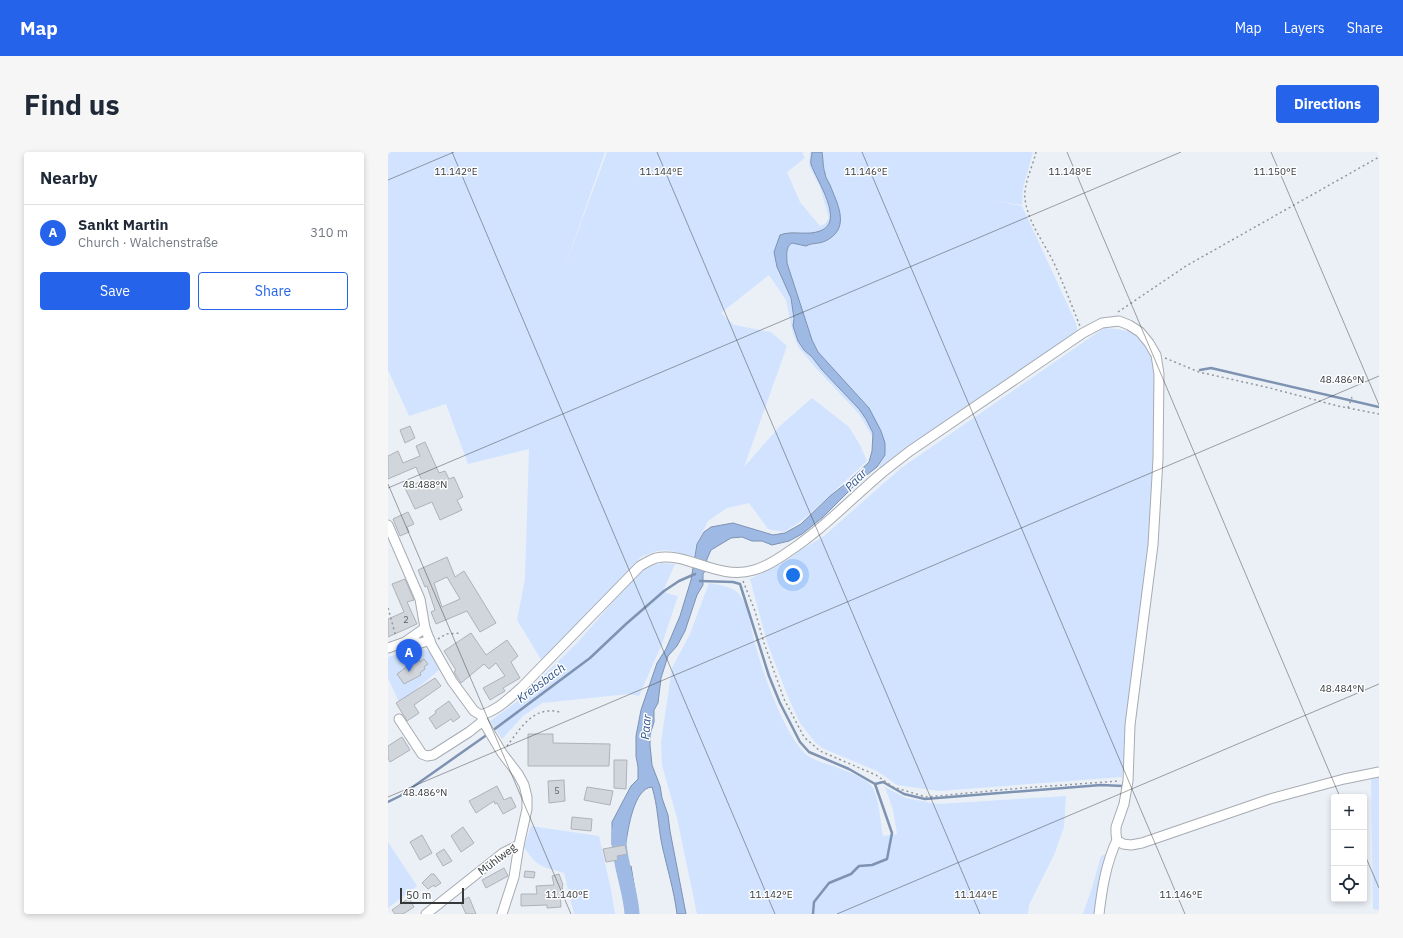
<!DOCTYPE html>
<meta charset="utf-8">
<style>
body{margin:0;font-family:"IBM Plex Sans",sans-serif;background:#f6f6f7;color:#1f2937}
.controls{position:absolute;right:12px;bottom:12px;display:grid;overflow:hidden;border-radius:4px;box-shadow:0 2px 6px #0003}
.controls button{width:36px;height:36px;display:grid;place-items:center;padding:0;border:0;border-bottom:1px solid #e0e1e3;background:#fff;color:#1f2937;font:20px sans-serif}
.scale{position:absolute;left:12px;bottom:10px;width:64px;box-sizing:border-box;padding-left:4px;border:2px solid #36383a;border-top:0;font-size:11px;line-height:14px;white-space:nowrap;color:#36383a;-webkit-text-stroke:3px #fcfdfe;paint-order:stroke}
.you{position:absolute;left:405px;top:423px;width:14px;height:14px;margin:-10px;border:3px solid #fff;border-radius:50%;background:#1a73e8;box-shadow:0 0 0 6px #1a73e833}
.badge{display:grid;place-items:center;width:26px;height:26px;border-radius:50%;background:#2563eb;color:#fff;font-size:13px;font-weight:700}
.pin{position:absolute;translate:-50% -33px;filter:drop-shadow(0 1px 2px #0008)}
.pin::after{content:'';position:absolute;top:21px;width:14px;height:12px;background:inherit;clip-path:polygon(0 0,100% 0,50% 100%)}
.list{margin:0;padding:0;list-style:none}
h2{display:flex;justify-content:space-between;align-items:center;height:52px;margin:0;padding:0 16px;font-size:17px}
h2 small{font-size:13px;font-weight:400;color:#747a83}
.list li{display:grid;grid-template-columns:26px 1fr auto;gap:12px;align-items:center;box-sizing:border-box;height:56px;padding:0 16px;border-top:1px solid #e0e1e3}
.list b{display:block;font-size:15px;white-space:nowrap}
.list p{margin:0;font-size:13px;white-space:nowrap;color:#747a83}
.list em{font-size:13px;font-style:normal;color:#747a83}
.actions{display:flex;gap:8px;padding:12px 16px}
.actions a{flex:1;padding:9px 0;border:1px solid #2563eb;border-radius:4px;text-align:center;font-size:14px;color:#2563eb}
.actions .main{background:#2563eb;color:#fff}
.icon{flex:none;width:22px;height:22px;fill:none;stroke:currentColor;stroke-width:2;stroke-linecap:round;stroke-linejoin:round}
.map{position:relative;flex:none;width:991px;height:762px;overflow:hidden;border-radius:4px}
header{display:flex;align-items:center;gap:24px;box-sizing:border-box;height:56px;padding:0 20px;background:#2563eb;color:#fff}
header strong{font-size:19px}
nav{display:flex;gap:22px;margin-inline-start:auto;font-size:14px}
.intro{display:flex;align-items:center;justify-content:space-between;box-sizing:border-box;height:96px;padding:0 24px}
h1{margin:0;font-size:28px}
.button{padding:10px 18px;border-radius:4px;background:#2563eb;color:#fff;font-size:14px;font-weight:700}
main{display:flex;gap:24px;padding:0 24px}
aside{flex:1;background:#fff;border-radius:4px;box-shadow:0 2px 6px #0003}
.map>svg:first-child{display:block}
.green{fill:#d1e3fe}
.water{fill:#9db9e4;stroke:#7e92b1}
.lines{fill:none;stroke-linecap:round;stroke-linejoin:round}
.stream{stroke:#7e92b1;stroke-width:2.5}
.river{stroke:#9db9e4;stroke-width:15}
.building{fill:#d1d5dc;stroke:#aeb2b8;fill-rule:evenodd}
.street-casing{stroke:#a7abb2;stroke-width:11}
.path{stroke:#93979b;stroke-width:1.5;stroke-dasharray:2 3;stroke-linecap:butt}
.street{stroke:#fff;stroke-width:9}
.ticks{fill:none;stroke:#36383a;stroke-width:1;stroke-opacity:0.45}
.labels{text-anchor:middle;stroke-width:3;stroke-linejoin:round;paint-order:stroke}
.number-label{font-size:9px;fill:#5d5f62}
.street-label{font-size:11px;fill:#36383a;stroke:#fcfdfe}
.water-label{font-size:12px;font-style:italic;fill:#2f5188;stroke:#fcfdfe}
.ticks-label{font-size:10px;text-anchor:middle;fill:#36383a;stroke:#fcfdfe;stroke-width:3;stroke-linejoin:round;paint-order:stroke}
</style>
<header>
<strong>Map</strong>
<nav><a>Map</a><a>Layers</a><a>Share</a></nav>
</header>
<div class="intro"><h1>Find us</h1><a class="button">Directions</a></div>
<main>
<aside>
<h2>Nearby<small></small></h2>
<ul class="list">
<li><span class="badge">A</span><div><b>Sankt Martin</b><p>Church · Walchenstraße</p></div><em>310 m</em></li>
</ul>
<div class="actions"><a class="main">Save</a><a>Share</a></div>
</aside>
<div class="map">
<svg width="991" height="762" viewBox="0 0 991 762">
<rect width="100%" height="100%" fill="#ebf0f7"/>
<g class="green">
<path d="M0 0H217L176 117 219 0H414L417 6 399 20 412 50 432 74 437 72 441 66 432 35 421 14 422 0H424C424 4 422 9 423 12 428 28 457 68 433 79 425 83 412 80 402 80L386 100C388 108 388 116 392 124 396 131 400 137 402 146 407 163 403 183 416 198 419 201 422 203 425 206 428 210 431 215 434 219 448 233 486 266 485 286L471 262 427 215 411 196 405 182 398 148 381 123 333 161 346 173 383 180 399 194 356 315 392 274 424 246 461 275 472 293 479 309 416 367 396 380 380 377 361 351 339 356 320 369 308 393 306 406C282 398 278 394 253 405L154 509 129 468 137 427 141 297 80 312 58 252 21 264 0 218Z"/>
<path d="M434 0H645L635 36 634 53 602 48 634 54 688 171 690 182 493 317 491 313 497 303 481 256 430 200 424 188 399 111C399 104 397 95 404 90 425 92 432 95 449 80L452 60 437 22Z"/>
<path d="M716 176C728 177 748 178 755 188 766 204 769 224 769 243 770 278 766 314 764 349 756 441 743 533 734 625L551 639 509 633 489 619 434 596 427 590 412 571 400 545 379 490 362 427 395 411 413 398 436 384 513 316Z"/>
<polygon points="273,411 287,412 276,437 278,441 290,444 274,492 251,544 241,542 154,551 135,564 114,587 102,569 127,551 189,491 243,429 258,416"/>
<path d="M321 431C330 433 345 434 352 443 361 456 363 479 368 495 375 522 398 587 420 604 428 609 439 612 448 615 458 619 480 627 485 636 492 651 492 668 495 684L509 682 505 658 497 635 518 646 549 652 678 644 676 675 666 703 641 753 640 762H309L289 666 274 613 273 590 284 516 302 482Z"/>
<path d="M32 496C44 499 50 506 51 518L25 540 11 550 0 526V505Z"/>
<polygon points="991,625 991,758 985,757 983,626"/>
<path d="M143 674 211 684 223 738 227 762H186L176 721C153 714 150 716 136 695Z"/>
<polygon points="0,690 29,734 0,756"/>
<polygon points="719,702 707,762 695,762 704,736 713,704"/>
</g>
<g class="water">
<path d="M424 0H434C435 6 435 16 437 21 437 25 440 29 442 33 449 51 462 74 441 87 432 93 425 90 418 94L404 91C397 95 399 104 399 111L424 188 430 200 481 256 493 279 497 291V303L489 315 471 329 435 365 414 382 401 389 384 393 374 389H364L354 385 343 386 323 398 319 407 317 419 315 422V433L309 443 297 479 289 494 280 504 273 526 270 551 266 558V570L262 583V593L264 613 272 634 274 646 280 663 282 679 298 762H289C286 738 279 716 274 693 270 674 270 654 264 635 246 636 240 677 238 691L224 693V670L243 634 250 627V615L248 604V584L253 558 269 511 278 497 292 464 303 428 309 392 316 380 323 375 345 371 385 383 397 381 413 372 442 344 461 329 481 310 484 299 485 281 478 267 471 257 434 218 424 205 416 198 410 189 405 174 406 167 403 146 389 115 386 100 392 83C405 78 419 84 432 79 458 70 428 28 423 12 422 9 424 4 424 0Z"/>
<polygon points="243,714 248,744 249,762 238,762 238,752 231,717"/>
</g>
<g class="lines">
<g class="stream">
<polyline points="812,218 823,216 991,255"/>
<polyline points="312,429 345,430 352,432 381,524 392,551 412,590 421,600 461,617 487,632 504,681 499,707 484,713 471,714 463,722 441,731 426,750 425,762"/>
<polyline points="104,579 202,506 238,472 276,439 291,429 307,422"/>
<polyline points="487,632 495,630 516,642 537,647 713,633 735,634"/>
<polyline points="0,650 12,644 100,582"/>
</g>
<path class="river" d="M233 672C225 696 243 736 244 762"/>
</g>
<g class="building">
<polygon points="22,274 27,286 17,291 12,278"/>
<polygon points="37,290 51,321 57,319 61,327 66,325 75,345 69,348 74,358 52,368 44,350 27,357 17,336 34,329 28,315 0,327 0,304 10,299 15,311 32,304 28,294"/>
<polygon points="20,360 26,372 19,375 21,380 12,384 5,367"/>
<path d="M59 405 67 425 76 419 108 471 92 480 79 459 48 472 43 460 47 458 39 434 37 435 30 418ZM59 425 72 447 54 455 46 431Z"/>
<polygon points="17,427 26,448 19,450 29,472 0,485 0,467 16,460 4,432"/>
<polygon points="83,481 98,503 119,488 130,504 123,510 132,526 115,536 117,539 102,548 95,536 117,524 108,511 101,517 96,512 73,531 66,520 68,518 56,499"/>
<polygon points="36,507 40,512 36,515 37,517 32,521 33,523 16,532 9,522 28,508 29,510 31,508 32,510"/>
<polygon points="47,526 53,534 26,553 31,561 19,569 8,551"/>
<polygon points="61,549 72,565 65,570 63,567 48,577 41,566 48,561 47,559"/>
<polygon points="140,582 165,582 165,591 222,592 221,614 140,614"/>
<polygon points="14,585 22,598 2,610 0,606 0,594"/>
<polygon points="226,608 239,608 238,637 226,636"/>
<polygon points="176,628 177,649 161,651 160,629"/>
<polygon points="109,634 116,648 123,645 128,655 115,662 109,651 107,652 106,649 88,661 81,649"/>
<polygon points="199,635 225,639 222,653 196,648"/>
<polygon points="184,665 204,667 203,679 183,677"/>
<polygon points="75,675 86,691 73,700 63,684"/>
<polygon points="34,683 44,701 32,708 22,690"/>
<polygon points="237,693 239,702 229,704 230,708 218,710 215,697"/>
<polygon points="56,697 64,709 55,714 48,702"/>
<polygon points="116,716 120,724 98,736 94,728"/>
<polygon points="137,719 147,720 146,726 136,725"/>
<polygon points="43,722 46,722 53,731 47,735 46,733 40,737 34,731"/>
<polygon points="171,722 175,733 174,734 175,739 172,739 173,755 159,756 159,753 133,754 133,742 149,742 148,734 166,733 164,724"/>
<polygon points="81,745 88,762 78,762 73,751 76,750 75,748"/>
<polygon points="21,746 26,755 15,762 7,762 4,758"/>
</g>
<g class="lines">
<g class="street-casing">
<g id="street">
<polyline points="0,373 32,447 37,476 43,492 64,529 86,559 93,563 95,569 114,601 130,622 136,633 139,645 139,657 131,693 126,725 114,762"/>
<polyline points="17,490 33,491 42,488"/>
<polyline points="0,496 17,490 37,476"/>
<path d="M93 563C110 558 120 547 133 536L252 414C257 411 262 408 268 406 299 399 329 429 366 418 378 415 390 407 400 400 435 377 463 347 495 320 504 313 513 306 522 299L695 181 714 171 731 169 741 173 752 180 761 191 768 203 771 222 770 307 765 393 742 573 740 629 736 652 728 675V682L729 688 735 692 743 693 754 691 882 647 956 627 991 620"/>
<polyline points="11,567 34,602 39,604 45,603 81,580 95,569"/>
<polyline points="38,762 115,701 131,693"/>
<path d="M711 762C714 737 718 711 729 688"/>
</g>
</g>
<g class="path">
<path d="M648 0C645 14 635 33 637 47 640 70 655 89 665 109 675 130 683 152 692 174"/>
<polyline points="730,160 798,114 991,5"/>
<polyline points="777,206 811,220 882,236 950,254 991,262"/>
<polyline points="960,256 964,245"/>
<polyline points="355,429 367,459 376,491 396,547 416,585 432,599 488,623 505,635 538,645 634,636 732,629"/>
<polyline points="0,456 8,485"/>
<polyline points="50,487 58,482 73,481"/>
<path d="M119 594C129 581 142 559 161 559 165 558 169 560 173 560"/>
</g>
<use href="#street" class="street"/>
</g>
<path class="ticks" d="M64 0 387 762M269 0 592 762M474 0 797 762M679 0 952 645M883 0 991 253M0 28 66 0M0 332 183 762M0 336 793 0M0 645 991 224M976 701 991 736M449 762 991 532"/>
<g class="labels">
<g class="number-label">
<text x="18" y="471">2</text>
<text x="169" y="642">5</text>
</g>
<g class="street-label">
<text transform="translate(109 707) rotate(-37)" y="4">Mühlweg</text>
</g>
<g class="water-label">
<text transform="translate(468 328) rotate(-47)" y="4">Paar</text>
<text transform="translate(153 531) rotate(-37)" y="4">Krebsbach</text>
<text transform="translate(258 575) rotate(-85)" y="4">Paar</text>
</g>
</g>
<g class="ticks-label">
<text x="68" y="23">11.142°E</text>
<text x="273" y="23">11.144°E</text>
<text x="478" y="23">11.146°E</text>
<text x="682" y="23">11.148°E</text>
<text x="887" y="23">11.150°E</text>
<text x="954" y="231">48.486°N</text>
<text x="37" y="336">48.488°N</text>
<text x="954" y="540">48.484°N</text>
<text x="37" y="644">48.486°N</text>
<text x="179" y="746">11.140°E</text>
<text x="383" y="746">11.142°E</text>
<text x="588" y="746">11.144°E</text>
<text x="793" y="746">11.146°E</text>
</g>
</svg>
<div class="controls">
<button>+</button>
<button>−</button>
<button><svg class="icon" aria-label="locate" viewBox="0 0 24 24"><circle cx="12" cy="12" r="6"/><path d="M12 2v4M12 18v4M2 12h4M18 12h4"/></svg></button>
</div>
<div class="scale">50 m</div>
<div class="you"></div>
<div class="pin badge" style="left:21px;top:520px">A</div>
</div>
</main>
